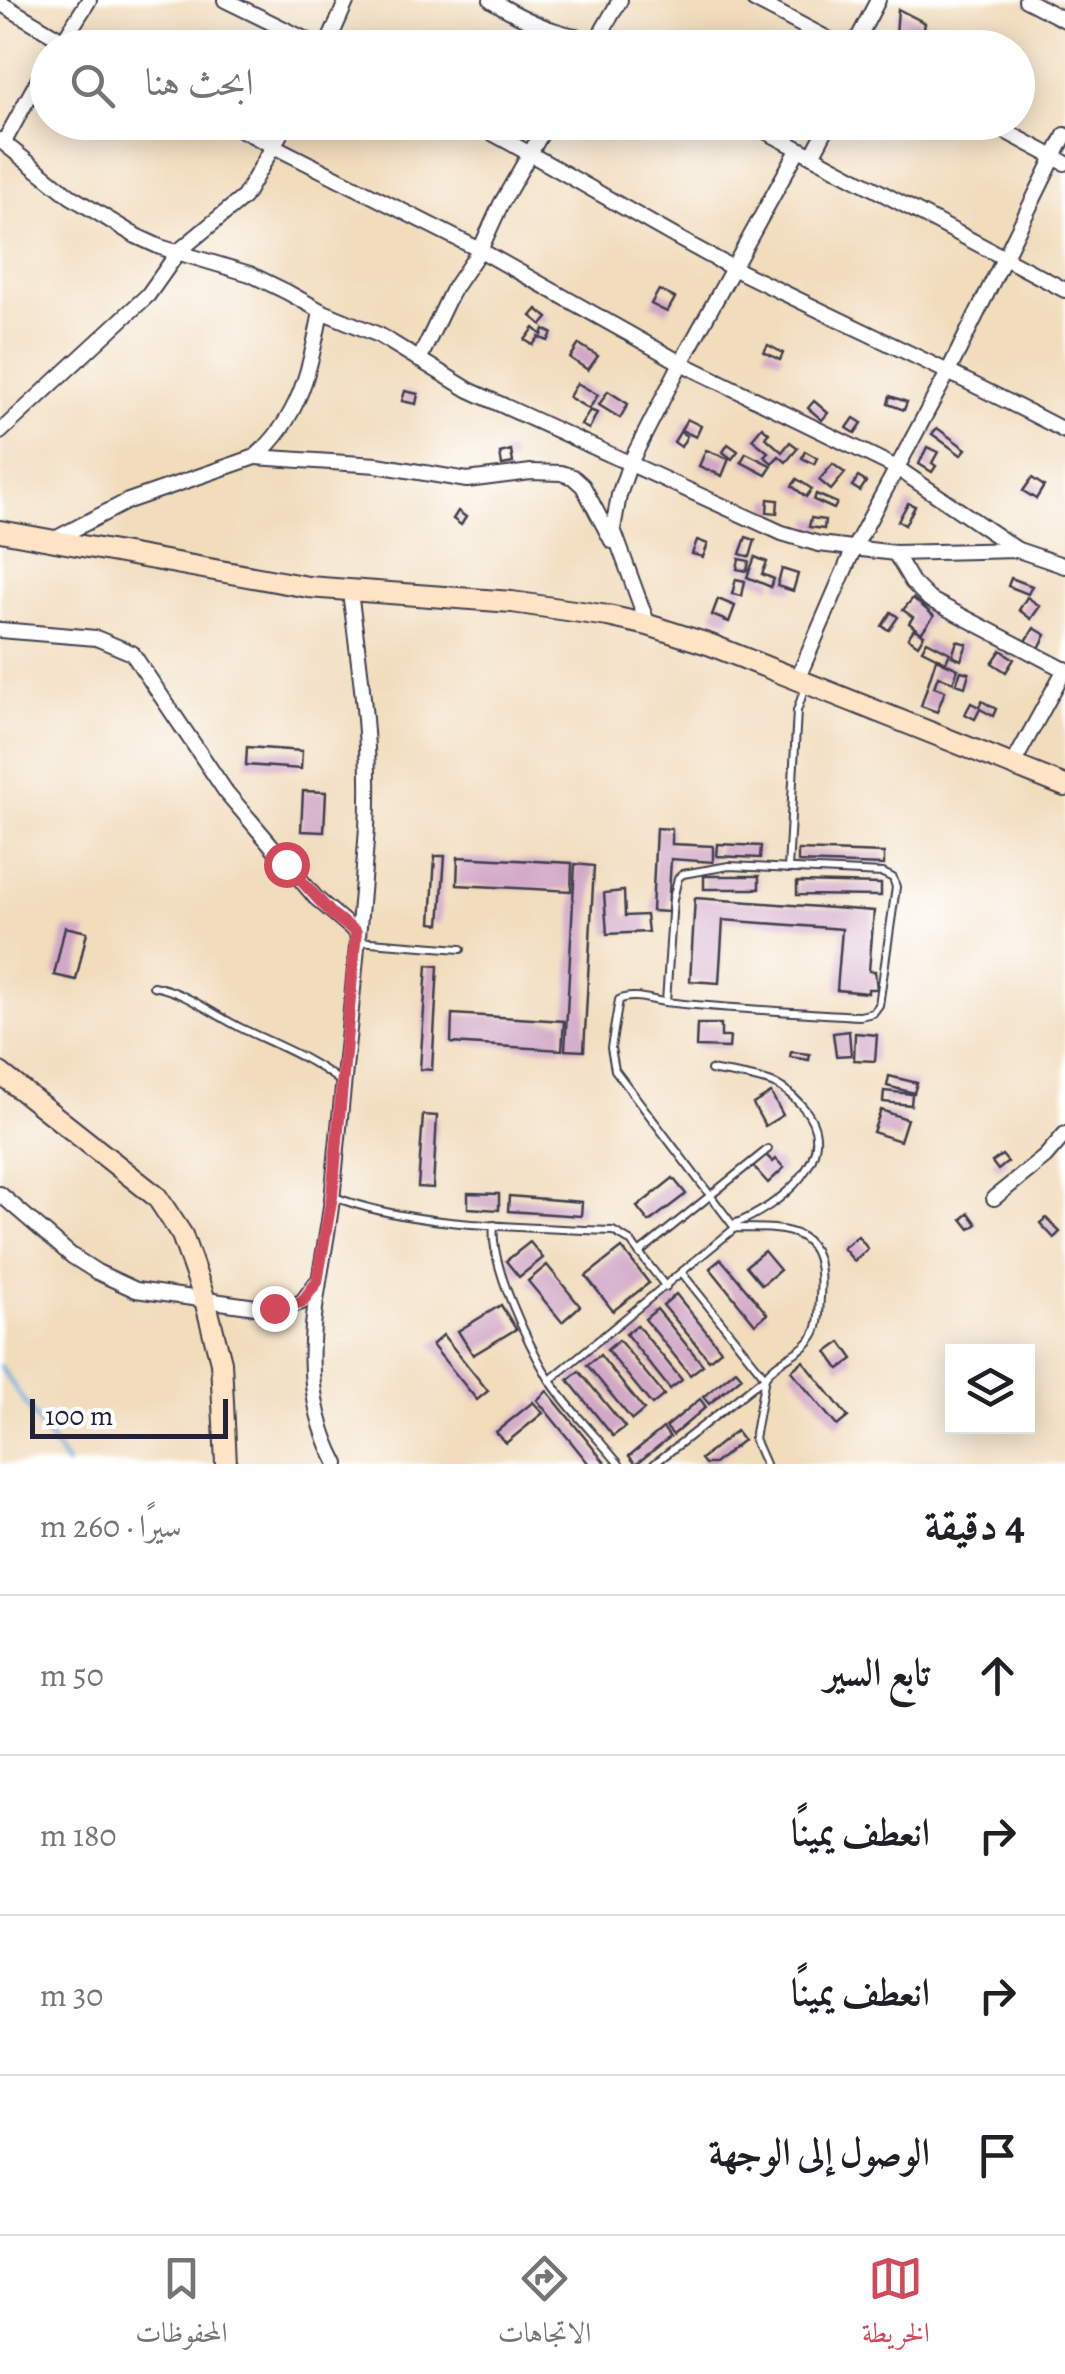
<!DOCTYPE html>
<html lang="ar">
<meta charset="utf-8">
<style>
body{margin:0;font-family:Alegreya,Amiri,serif;background:#f6f6f6;color:#202124;direction:rtl}
.controls{position:absolute;right:30px;bottom:30px;display:grid;overflow:hidden;border-radius:0px;box-shadow:0 5px 25px #0003}
.controls button{width:90px;height:90px;display:grid;place-items:center;padding:0;border:0;border-bottom:2px solid #e0e0e0;background:#fff;color:#202124;font:50px sans-serif}
.scale{position:absolute;left:30px;bottom:25px;width:198px;box-sizing:border-box;padding-left:10px;border:5px solid #22223b;border-top:0;font-size:28px;line-height:35px;white-space:nowrap;color:#22223b;-webkit-text-stroke:8px #fff;paint-order:stroke}
.stop{position:absolute;width:30px;height:30px;margin:-22px;border:8px solid #d1495b;border-radius:50%;background:#fff}
.stop.end{background:#d1495b;border-color:#fff;box-shadow:0 2px 10px #0008}
.list{margin:0;padding:0;list-style:none}
h2{display:flex;justify-content:space-between;align-items:center;height:130px;margin:0;padding:0 40px;font-size:42px}
h2 small{font-size:32px;font-weight:400;color:#757577}
.list li{display:grid;grid-template-columns:65px 1fr auto;gap:30px;align-items:center;box-sizing:border-box;height:160px;padding:0 40px;border-top:2px solid #e0e0e0}
.list b{display:block;font-size:38px;white-space:nowrap}
.list em{font-size:32px;font-style:normal;color:#757577}
.icon{flex:none;width:55px;height:55px;fill:none;stroke:currentColor;stroke-width:2;stroke-linecap:round;stroke-linejoin:round}
.map{position:relative;flex:none;width:1065px;height:1464px;overflow:hidden;direction:ltr}
.search{position:absolute;background:#fff;box-shadow:0 5px 25px #0003;left:30px;right:30px;top:30px;height:110px;display:flex;align-items:center;gap:25px;box-sizing:border-box;padding:0 35px;border-radius:55px;color:#757577;font-size:38px}
.sheet{height:770px;background:#fff}
nav{display:flex;justify-content:space-around;align-items:center;box-sizing:border-box;height:140px;border-top:2px solid #e0e0e0;background:#fff;font-size:28px;color:#757577}
nav a{display:grid;justify-items:center;gap:5px}
nav .on{color:#d1495b}
.map>svg:first-child{display:block}
.lines{fill:none;stroke-linecap:round;stroke-linejoin:round}
.stream{stroke:#67a9db;stroke-width:4}
.building{fill:#d1a8c6}
.service-casing{stroke:#413e4e;stroke-width:10}
.minor-casing{stroke:#413e4e;stroke-width:18}
.secondary-casing{stroke:#413e4e;stroke-width:24}
.service{stroke:#fff;stroke-width:6}
.minor{stroke:#fff;stroke-width:14}
.secondary{stroke:#fee4c5;stroke-width:20}
.route{stroke:#d1495b;stroke-width:12}
</style>
<div class="map">
<svg width="1065" height="1464" viewBox="0 0 1065 1464">
<rect width="100%" height="100%" fill="#fff"/>
<filter id="ink" filterUnits="userSpaceOnUse"><feTurbulence type="fractalNoise" baseFrequency=".01" numOctaves="2"/><feDisplacementMap in="SourceGraphic" scale="20" xChannelSelector="R" yChannelSelector="G"/><feConvolveMatrix kernelMatrix="1 2 1 2 8 2 1 2 1" color-interpolation-filters="sRGB"/></filter>
<filter id="wash" filterUnits="userSpaceOnUse"><feTurbulence type="fractalNoise" baseFrequency=".0048" numOctaves="4" result="noise"/><feDisplacementMap in="SourceGraphic" scale="40" xChannelSelector="R" yChannelSelector="G"/><feGaussianBlur stdDeviation="2.25" result="paint"/><feColorMatrix in="noise" values="0 0 0 0 0 0 0 0 0 0 0 0 0 0 0 0 0 1.4 0 .05"/><feComposite in="paint" operator="in"/></filter>
<g filter="url(#wash)">
<rect width="100%" height="100%" fill="#f1dcbc"/>
<g class="lines">
<polyline class="stream" points="0,1366 67,1464"/>
</g>
<g id="blocks">
<g class="building">
<polygon points="898,9 925,23 923,35 954,37 953,48 895,48"/>
<polygon points="659,290 675,298 667,312 651,304"/>
<polygon points="537,309 548,318 542,325 531,316"/>
<polygon points="534,328 542,335 544,329 552,333 548,341 539,337 533,345 525,340"/>
<polygon points="579,344 598,356 588,370 570,358"/>
<polygon points="768,345 783,353 780,360 764,352"/>
<polygon points="577,383 598,395 589,409 569,397"/>
<polygon points="405,391 418,394 416,404 402,401"/>
<polygon points="608,391 628,404 620,418 599,405"/>
<polygon points="890,396 907,402 904,410 888,404"/>
<polygon points="814,401 828,413 822,420 808,408"/>
<polygon points="590,410 597,413 589,429 581,425"/>
<polygon points="854,418 862,423 855,433 847,428"/>
<polygon points="687,419 701,426 696,437 681,430"/>
<polygon points="762,427 769,433 765,437 782,452 790,442 798,448 786,462 779,456 772,463 764,456 768,452 752,439"/>
<polygon points="937,428 966,449 961,455 932,434"/>
<polygon points="680,432 687,436 681,447 674,442"/>
<polygon points="728,444 738,451 732,459 723,452"/>
<polygon points="927,447 938,452 932,463 936,466 932,472 919,464"/>
<polygon points="511,450 513,463 502,465 500,453"/>
<polygon points="706,450 729,459 722,476 699,466"/>
<polygon points="805,451 817,458 814,464 802,458"/>
<polygon points="746,453 772,466 766,475 741,462"/>
<polygon points="833,464 845,473 831,490 819,480"/>
<polygon points="858,477 866,482 860,491 852,486"/>
<polygon points="1032,478 1044,486 1036,499 1023,491"/>
<polygon points="797,479 812,489 806,497 792,486"/>
<polygon points="816,494 837,503 834,509 814,500"/>
<polygon points="768,499 778,500 777,513 767,512"/>
<polygon points="908,503 915,506 905,525 898,521"/>
<polygon points="458,511 466,517 461,525 453,519"/>
<polygon points="811,518 825,520 824,529 809,527"/>
<polygon points="746,537 755,540 750,557 740,554"/>
<polygon points="697,540 708,544 703,557 692,554"/>
<polygon points="755,557 767,562 762,574 774,579 771,587 747,577"/>
<polygon points="739,559 749,561 747,571 737,569"/>
<polygon points="782,569 798,574 793,591 777,586"/>
<polygon points="1011,578 1032,586 1028,594 1008,586"/>
<polygon points="736,579 745,581 742,596 732,594"/>
<polygon points="1027,597 1040,606 1031,619 1019,610"/>
<polygon points="913,598 934,616 921,633 909,623 913,617 903,610"/>
<polygon points="718,599 735,606 729,622 712,615"/>
<polygon points="891,612 898,617 889,630 882,626"/>
<polygon points="1034,628 1046,635 1039,648 1026,641"/>
<polygon points="914,629 924,635 918,645 908,638"/>
<polygon points="927,641 950,653 946,662 922,650"/>
<polygon points="957,641 967,644 961,660 952,656"/>
<polygon points="1001,650 1014,659 1006,672 992,663"/>
<polygon points="936,659 958,669 953,682 938,676 934,687 945,691 937,712 921,706"/>
<polygon points="961,671 969,673 965,687 956,684"/>
<polygon points="982,701 996,709 993,716 980,709 975,719 965,714 971,703 979,707"/>
<polygon points="247,747 302,751 301,769 246,765"/>
<polygon points="303,791 326,792 324,832 301,831"/>
<polygon points="656,828 672,829 672,844 713,846 713,862 671,859 668,912 652,911"/>
<polygon points="718,844 761,846 760,858 717,856"/>
<polygon points="798,850 884,853 884,865 798,862"/>
<polygon points="435,856 445,856 440,924 431,923"/>
<polygon points="458,857 572,863 571,891 457,885"/>
<polygon points="575,864 594,866 584,1051 565,1050"/>
<rect x="704" y="876" width="55" height="13"/>
<polygon points="797,882 881,884 881,896 797,895"/>
<polygon points="624,891 625,916 646,915 648,932 607,934 604,893"/>
<polygon points="695,898 874,911 869,971 875,971 877,989 868,989 868,993 837,990 842,929 723,920 719,983 690,981"/>
<polygon points="65,927 87,932 76,980 54,975"/>
<polygon points="427,965 438,966 432,1070 420,1069"/>
<polygon points="452,1014 564,1021 562,1050 451,1043"/>
<polygon points="697,1024 721,1024 721,1037 730,1037 729,1048 696,1047"/>
<polygon points="849,1031 851,1055 836,1056 833,1033"/>
<polygon points="855,1033 877,1035 875,1061 854,1060"/>
<polygon points="791,1052 810,1054 809,1060 790,1057"/>
<polygon points="889,1076 917,1083 914,1093 887,1086"/>
<polygon points="884,1091 912,1094 911,1105 883,1102"/>
<polygon points="771,1093 783,1115 765,1126 753,1104"/>
<polygon points="881,1110 907,1119 900,1141 873,1132"/>
<polygon points="423,1115 437,1116 433,1188 418,1187"/>
<polygon points="766,1155 773,1162 776,1159 784,1168 768,1183 753,1166"/>
<polygon points="1002,1155 1008,1162 998,1170 992,1162"/>
<polygon points="673,1178 686,1194 649,1222 637,1207"/>
<polygon points="468,1193 499,1194 499,1210 468,1208"/>
<polygon points="509,1196 582,1202 581,1216 508,1211"/>
<polygon points="969,1213 977,1224 970,1229 962,1219"/>
<polygon points="1046,1218 1060,1232 1054,1238 1040,1223"/>
<polygon points="858,1236 868,1249 854,1261 843,1248"/>
<polygon points="530,1242 543,1258 519,1277 506,1261"/>
<polygon points="622,1248 649,1283 613,1311 586,1276"/>
<polygon points="764,1251 780,1270 762,1285 746,1266"/>
<polygon points="721,1259 767,1314 755,1324 710,1268"/>
<polygon points="547,1265 580,1306 562,1322 528,1281"/>
<polygon points="676,1294 721,1350 709,1360 663,1305"/>
<polygon points="501,1305 516,1329 473,1355 458,1331"/>
<polygon points="657,1309 703,1365 690,1375 645,1319"/>
<polygon points="637,1325 682,1380 670,1389 626,1334"/>
<polygon points="443,1335 488,1391 477,1400 432,1345"/>
<polygon points="619,1340 664,1395 652,1405 607,1350"/>
<polygon points="841,1342 853,1359 839,1369 827,1352"/>
<polygon points="600,1355 644,1410 632,1420 587,1365"/>
<polygon points="803,1361 848,1417 837,1426 791,1371"/>
<polygon points="736,1370 742,1377 709,1404 703,1397"/>
<polygon points="579,1371 625,1427 613,1436 568,1380"/>
<polygon points="547,1391 606,1464 589,1464 537,1400"/>
<polygon points="700,1399 706,1407 673,1435 666,1427"/>
<polygon points="533,1402 543,1413 506,1443 496,1432"/>
<polygon points="663,1428 670,1437 636,1464 629,1456"/>
<polygon points="736,1431 743,1440 714,1464 705,1464 701,1459"/>
</g>
</g>
</g>
<g filter="url(#ink)">
<use href="#blocks" fill-opacity="0" stroke="#413e4e" stroke-width="2.5"/>
<g class="lines">
<g class="service-casing">
<g id="service">
<polyline points="788,869 797,711 805,687"/>
<polyline points="357,941 461,949"/>
<path d="M153 986C187 992 213 1015 245 1030 279 1046 310 1058 341 1082"/>
<path d="M666 1002 673 899 678 878 683 874 729 866 883 873 893 878 896 887 879 1005 873 1013 860 1016C795 1012 730 1009 664 1002 650 1000 632 993 619 1000L611 1048 615 1070 735 1228"/>
<path d="M711 1070C731 1074 753 1076 772 1083 784 1087 794 1097 802 1106 846 1155 777 1208 734 1224"/>
<path d="M332 1196C412 1228 527 1227 613 1231L630 1241 666 1287"/>
<path d="M494 1225C489 1264 529 1345 549 1379 566 1406 598 1438 619 1464"/>
<polyline points="639,1253 768,1149"/>
<polyline points="682,1273 765,1377 754,1439 765,1464"/>
<path d="M550 1380 735 1228C794 1228 825 1228 820 1297 819 1310 820 1326 813 1336 802 1354 777 1359 765 1377L654 1464"/>
</g>
</g>
<g class="minor-casing">
<g id="minor">
<polyline points="225,0 323,48"/>
<path d="M491 0C511 12 533 24 556 31 574 37 592 38 609 48"/>
<polyline points="754,0 845,48"/>
<polyline points="1026,0 1065,20"/>
<polyline points="0,3 76,48"/>
<polyline points="60,46 89,0"/>
<polyline points="593,47 620,0"/>
<polyline points="326,48 347,0"/>
<polyline points="853,48 878,0"/>
<polyline points="226,122 480,250 681,363 897,468 1016,549"/>
<path d="M471 122C561 168 647 224 737 270 846 324 957 374 1065 431"/>
<polyline points="748,122 1065,290"/>
<polyline points="988,122 1065,163"/>
<polyline points="0,140 70,196 136,236 160,247 250,274 287,292 321,311 379,335 469,390 782,533 819,544 895,553 1018,550 1065,566"/>
<polyline points="4,142 48,62"/>
<polyline points="812,156 830,122"/>
<polyline points="419,360 452,291 480,250 501,204 548,122"/>
<polyline points="0,432 148,295 179,251 244,197 287,122"/>
<polyline points="255,457 377,465 467,480 531,472 561,473 573,477 583,486 612,541"/>
<path d="M51 541 128 501 255 457C300 419 311 366 321 311"/>
<polyline points="895,553 912,582 929,599 1065,670"/>
<polyline points="648,625 613,529 619,495 630,463 681,363 798,150"/>
<polyline points="0,630 96,638 132,653 226,792 316,898 357,933"/>
<polyline points="797,680 854,548 944,380 1065,135"/>
<polyline points="1012,766 1065,669"/>
<polyline points="0,1194 72,1256 97,1272 136,1290 263,1308 288,1307 302,1302 316,1283"/>
<polyline points="994,1198 1045,1157 1065,1134"/>
<path d="M337 1464C288 1370 323 1287 333 1190 344 1069 359 948 367 827 372 749 360 669 350 592"/>
</g>
</g>
<g class="secondary-casing">
<g id="secondary">
<polyline points="0,531 308,587 512,602 608,616 648,625 711,645 1065,786"/>
<polyline points="0,1073 157,1197 182,1235 205,1300 221,1362 226,1464"/>
</g>
</g>
<use href="#service" class="service"/>
<use href="#minor" class="minor"/>
<use href="#secondary" class="secondary"/>
</g>
</g>
<g class="lines" filter="url(#ink)">
<polyline class="route" points="274,1308 302,1302 317,1282 332,1196 356,932 332,914 286,864"/>
</g>
</svg>
<div class="controls">
<button><svg class="icon" aria-label="layers" viewBox="0 0 24 24"><path d="M12 4l9 5-9 5-9-5zM3 14l9 5 9-5"/></svg></button>
</div>
<div class="scale">100 m</div>
<div class="stop" style="left:286px;top:864px"></div>
<div class="stop end" style="left:274px;top:1308px"></div>
<div class="search"><svg class="icon" aria-label="search" viewBox="0 0 24 24"><circle cx="10" cy="10" r="6"/><path d="M15 15l6 6"/></svg>ابحث هنا</div>
</div>
<section class="sheet">
<h2>4 دقيقة<small>سيرًا · 260 m</small></h2>
<ul class="list">
<li><svg class="icon" aria-label="ahead" viewBox="0 0 24 24"><path d="M12 20V5M6 11l6-6 6 6"/></svg><div><b>تابع السير</b></div><em>50 m</em></li>
<li><svg class="icon" aria-label="right" viewBox="0 0 24 24"><path d="M7 20v-9h11M14 6l5 5-5 5"/></svg><div><b>انعطف يمينًا</b></div><em>180 m</em></li>
<li><svg class="icon" aria-label="right" viewBox="0 0 24 24"><path d="M7 20v-9h11M14 6l5 5-5 5"/></svg><div><b>انعطف يمينًا</b></div><em>30 m</em></li>
<li><svg class="icon" aria-label="arrive" viewBox="0 0 24 24"><path d="M6 21V4h12l-3 4 3 4H6"/></svg><div><b>الوصول إلى الوجهة</b></div></li>
</ul>
</section>
<nav>
<a class="on"><svg class="icon" aria-label="map" viewBox="0 0 24 24"><path d="M3 6l6-2 6 2 6-2v14l-6 2-6-2-6 2zM9 4v14M15 6v14"/></svg>الخريطة</a>
<a><svg class="icon" aria-label="directions" viewBox="0 0 24 24"><path d="M12 3l9 9-9 9-9-9zM9 14v-3h6M13 9l2 2-2 2"/></svg>الاتجاهات</a>
<a><svg class="icon" aria-label="saved" viewBox="0 0 24 24"><path d="M7 4h10v16l-5-4-5 4z"/></svg>المحفوظات</a>
</nav>
